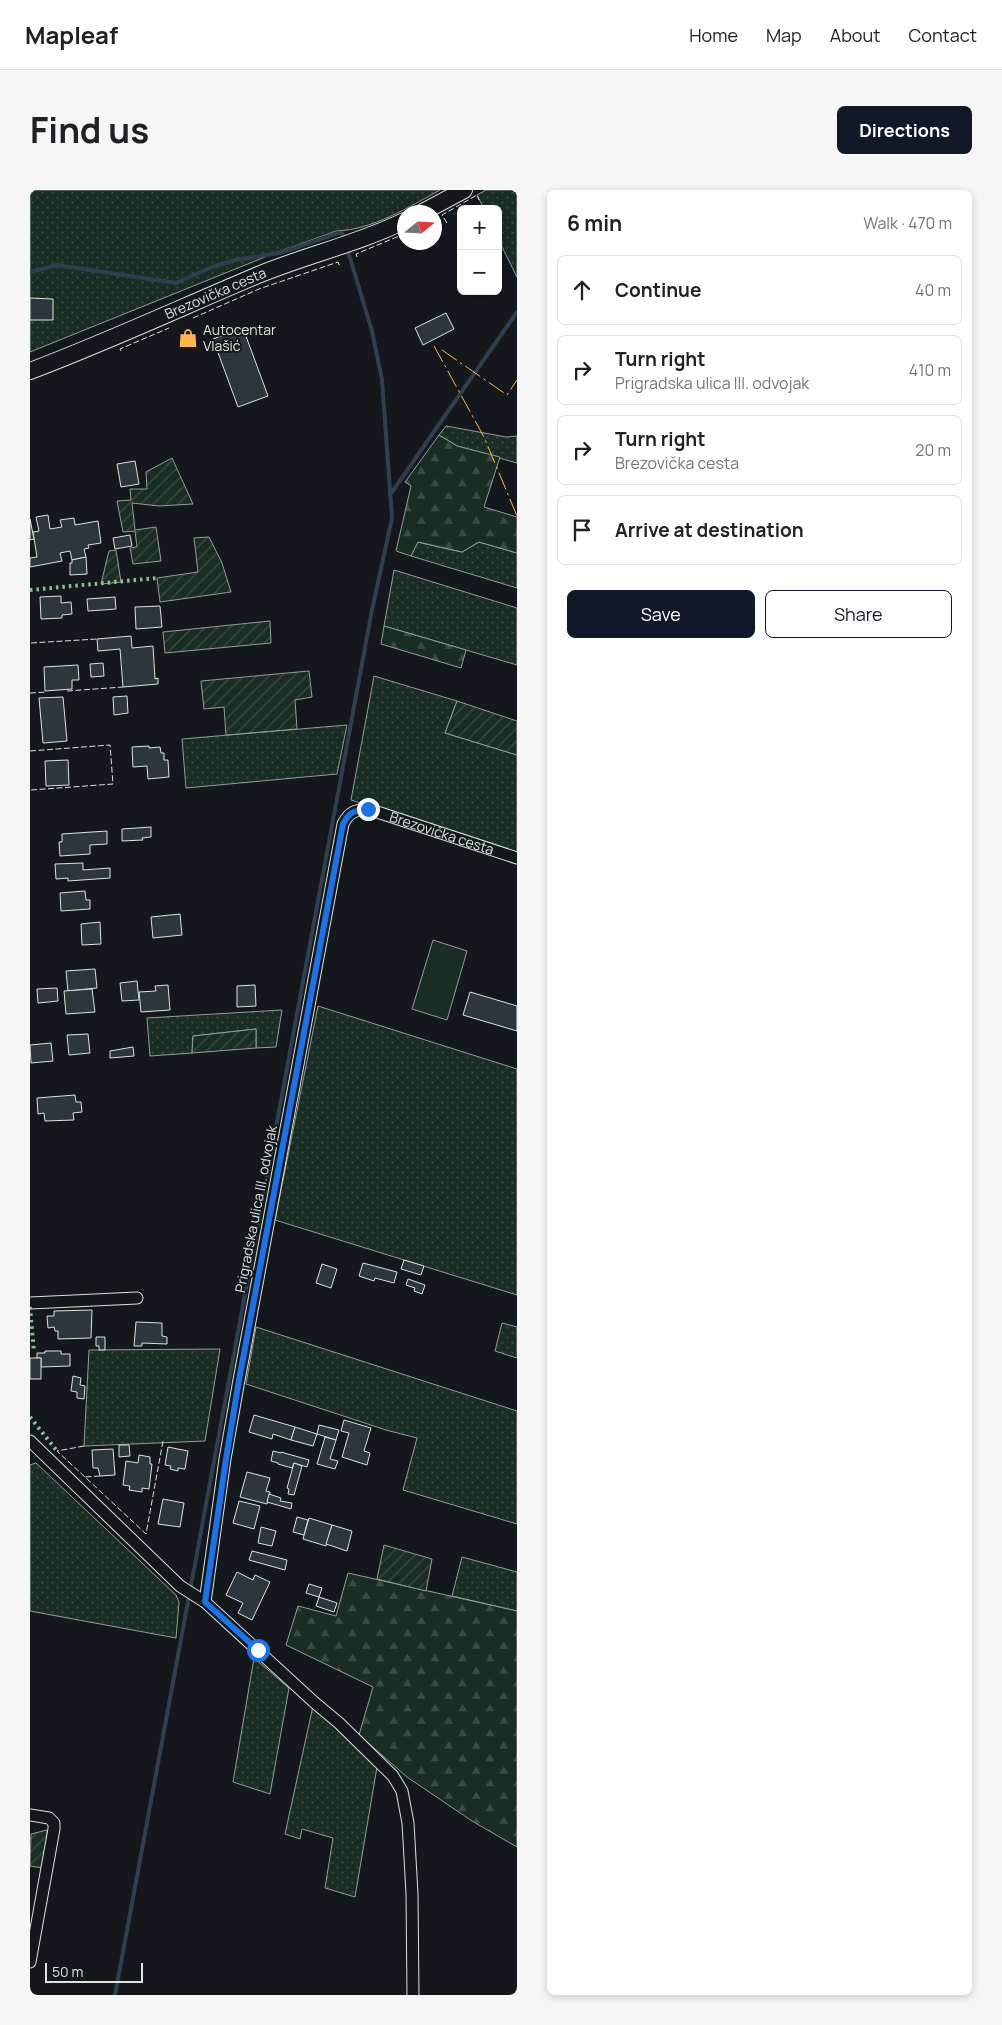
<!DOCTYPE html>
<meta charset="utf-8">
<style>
body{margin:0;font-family:Manrope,sans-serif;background:#f6f6f6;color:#202124}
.controls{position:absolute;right:15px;top:15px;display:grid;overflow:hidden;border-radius:8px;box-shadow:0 2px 8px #0003}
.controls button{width:45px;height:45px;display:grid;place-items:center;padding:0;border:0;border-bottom:1px solid #e0e0e0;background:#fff;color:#202124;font:25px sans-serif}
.compass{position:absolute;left:367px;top:15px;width:45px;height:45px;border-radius:50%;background:#fff;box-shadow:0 2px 8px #0003;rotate:72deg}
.scale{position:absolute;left:15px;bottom:12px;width:98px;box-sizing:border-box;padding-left:5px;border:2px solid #d8e6dc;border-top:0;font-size:14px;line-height:18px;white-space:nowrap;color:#d8e6dc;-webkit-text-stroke:4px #14181c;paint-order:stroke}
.stop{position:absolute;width:15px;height:15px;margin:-11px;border:4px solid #1a73e8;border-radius:50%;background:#fff}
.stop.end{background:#1a73e8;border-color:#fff;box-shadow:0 1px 5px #0008}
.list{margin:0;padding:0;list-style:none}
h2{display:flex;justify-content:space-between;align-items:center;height:65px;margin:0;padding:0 20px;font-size:21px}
h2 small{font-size:16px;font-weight:400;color:#757577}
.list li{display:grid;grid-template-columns:32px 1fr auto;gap:15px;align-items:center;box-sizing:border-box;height:70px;margin:0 10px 10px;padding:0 10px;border:1px solid #e0e0e0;border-radius:8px}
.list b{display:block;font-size:19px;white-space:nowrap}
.list p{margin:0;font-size:16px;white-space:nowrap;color:#757577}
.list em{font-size:16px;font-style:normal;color:#757577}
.actions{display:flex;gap:10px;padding:15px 20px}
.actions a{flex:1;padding:11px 0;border:1px solid #111827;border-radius:8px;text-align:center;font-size:18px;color:#111827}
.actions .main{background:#111827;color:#fff}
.icon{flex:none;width:28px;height:28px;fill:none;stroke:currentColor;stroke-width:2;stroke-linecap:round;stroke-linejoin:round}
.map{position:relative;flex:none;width:487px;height:1805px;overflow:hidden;border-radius:8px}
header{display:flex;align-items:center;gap:30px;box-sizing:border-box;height:70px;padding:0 25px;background:#fff;border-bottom:1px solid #e0e0e0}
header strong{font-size:24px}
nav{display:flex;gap:28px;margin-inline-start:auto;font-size:18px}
.intro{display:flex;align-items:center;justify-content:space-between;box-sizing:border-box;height:120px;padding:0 30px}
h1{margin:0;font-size:35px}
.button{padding:12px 22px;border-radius:8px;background:#111827;color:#fff;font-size:18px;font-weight:700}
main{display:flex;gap:30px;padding:0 30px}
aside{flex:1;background:#fff;border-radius:8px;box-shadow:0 2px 8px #0003}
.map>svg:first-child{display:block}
.grass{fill:url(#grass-dots);stroke:#939e99}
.forest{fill:url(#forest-firs);stroke:#939e99}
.garden{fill:url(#garden-furrows);stroke:#939e99}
.pitch{fill:#1a2d24;stroke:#939e99}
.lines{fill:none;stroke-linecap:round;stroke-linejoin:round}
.stream{stroke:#2f3f4d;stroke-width:4}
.building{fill:#2c363c;stroke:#d8e6dc}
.minor-casing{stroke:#d8e6dc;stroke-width:13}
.secondary-casing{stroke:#d8e6dc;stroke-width:18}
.minor{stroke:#14181c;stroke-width:11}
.secondary{stroke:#14181c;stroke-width:16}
.hedge{stroke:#8ac095;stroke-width:4;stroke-dasharray:2.5 4;stroke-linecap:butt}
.fence{stroke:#d8e6dc;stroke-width:1;stroke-dasharray:6 2.5;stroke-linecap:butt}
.power{stroke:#ffb74d;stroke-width:1;stroke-dasharray:18 4 2.5 4;stroke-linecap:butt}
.route{stroke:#1a73e8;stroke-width:6}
.labels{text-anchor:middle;stroke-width:4;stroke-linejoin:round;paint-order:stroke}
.street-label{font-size:14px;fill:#d8e6dc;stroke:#14181c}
.poi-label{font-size:14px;fill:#d8e6dc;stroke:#14181c;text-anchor:start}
</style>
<header>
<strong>Mapleaf</strong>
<nav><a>Home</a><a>Map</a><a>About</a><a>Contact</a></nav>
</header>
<div class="intro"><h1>Find us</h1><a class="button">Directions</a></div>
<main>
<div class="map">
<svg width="487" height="1805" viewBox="0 0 487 1805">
<defs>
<pattern id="grass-dots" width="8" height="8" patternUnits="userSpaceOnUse" patternTransform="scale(1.25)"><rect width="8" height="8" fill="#1a2d24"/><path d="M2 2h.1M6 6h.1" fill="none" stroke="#3b4b43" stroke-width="1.8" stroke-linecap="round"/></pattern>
<pattern id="forest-firs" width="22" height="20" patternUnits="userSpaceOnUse" patternTransform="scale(1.25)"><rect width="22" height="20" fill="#1a2d24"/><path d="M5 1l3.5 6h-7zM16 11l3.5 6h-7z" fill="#3b4b43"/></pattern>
<pattern id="garden-furrows" width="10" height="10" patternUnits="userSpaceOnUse" patternTransform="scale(1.25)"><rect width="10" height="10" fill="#1a2d24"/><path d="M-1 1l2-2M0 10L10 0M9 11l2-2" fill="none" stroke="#3b4b43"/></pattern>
</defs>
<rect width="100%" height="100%" fill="#14181c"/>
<g class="grass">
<path d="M0 0H410C379 17 342 40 306 41L240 65 0 162Z"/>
<polygon points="456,0 487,0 487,87 468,49 468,19 454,19 447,5"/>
<polygon points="416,236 476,247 487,246 487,273 427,256 409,245"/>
<polygon points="387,352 432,362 449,352 487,363 487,398 381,366"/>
<polygon points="364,380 487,418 487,475 354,436"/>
<polygon points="344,486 427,511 415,543 487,565 487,664 321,610"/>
<polygon points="317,535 307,584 156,598 152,549"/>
<polygon points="288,816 487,879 487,1105 245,1030"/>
<polygon points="252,820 246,857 226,858 226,839 163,846 162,863 120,866 117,828"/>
<polygon points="472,1133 487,1137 487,1168 465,1161"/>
<polygon points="226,1137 487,1221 487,1334 373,1300 387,1248 356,1240 216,1194"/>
<polygon points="190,1159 175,1251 54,1256 59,1160"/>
<polygon points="6,1273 146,1405 149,1412 146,1448 0,1421 0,1275"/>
<polygon points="432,1367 487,1382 487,1421 422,1406"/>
<polygon points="224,1468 259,1498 240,1604 203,1592"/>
<polygon points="283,1516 347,1577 325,1707 295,1698 303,1648 272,1639 270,1649 255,1644"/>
</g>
<g class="forest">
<polygon points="409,245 427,256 470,267 454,317 487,327 487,363 449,352 432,362 388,352 381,366 366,361 381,296 375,292"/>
<polygon points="354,436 436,460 431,478 351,454"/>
<polygon points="318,1383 487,1421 487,1657 442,1631 377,1587 329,1545 343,1497 256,1455 268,1416 306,1426"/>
</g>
<g class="garden">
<polygon points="142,268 163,314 129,316 102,313 105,340 126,337 131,371 103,374 100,358 107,357 105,341 93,342 87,311 101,310 100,299 117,299 116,282"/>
<polygon points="179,347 192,373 201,402 130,412 127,388 168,382 164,348"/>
<polygon points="86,360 91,392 71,394 79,361"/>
<polygon points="240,431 241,453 135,463 133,442"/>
<polygon points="279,481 282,507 265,510 267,539 196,545 194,517 174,519 171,491"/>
<polygon points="427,511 487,531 487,565 415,543"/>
<polygon points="226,839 226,858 162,863 163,846"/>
<polygon points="354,1355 402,1369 396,1401 347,1389"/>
<polygon points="17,1640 17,1652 13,1678 0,1676 1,1644"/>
</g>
<polygon class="pitch" points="403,750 437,761 417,830 382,819"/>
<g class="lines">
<g class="stream">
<polyline points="0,82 27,75 146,93 182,77 205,70 250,63 308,43 312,43 315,51"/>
<polyline points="360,305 487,122"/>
<polyline points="85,1805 342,420 362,328 352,190 342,141 317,58"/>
</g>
</g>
<g class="building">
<polygon points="0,108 23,109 23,130 0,130"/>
<polygon points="416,123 424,139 393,155 385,138"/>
<polygon points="213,138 238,206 208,217 183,149"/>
<polygon points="105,271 109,294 91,297 87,274"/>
<polygon points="18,325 20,339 32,337 30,330 44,328 45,335 68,331 71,353 58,355 59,358 54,359 56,367 42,370 40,361 30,363 32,371 0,377 0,368 7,367 3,342 9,341 6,327"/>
<polygon points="0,329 4,349 0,350"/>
<polygon points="100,345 102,356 85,359 83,348"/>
<polygon points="56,367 57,384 40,385 40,373 42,373 42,370"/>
<polygon points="31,406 31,413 41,412 42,424 32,425 32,428 11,429 10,407"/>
<polygon points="85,407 86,419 58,421 57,409"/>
<polygon points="130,416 132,437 106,439 105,417"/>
<polygon points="101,446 102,458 123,456 125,489 128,488 128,494 93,497 90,459 68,461 67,449"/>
<polygon points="73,473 74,486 61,487 60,474"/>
<polygon points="48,475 49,490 42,490 42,499 15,501 14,477"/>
<polygon points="97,506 98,523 84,525 83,507"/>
<polygon points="33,507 37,551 13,553 9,508"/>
<polygon points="119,556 119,558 130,557 131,563 134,563 134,570 138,570 139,587 118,589 117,576 103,577 102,557"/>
<polygon points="38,570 39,595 16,596 15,571"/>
<polygon points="121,637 121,647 112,648 113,650 92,651 92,639"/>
<polygon points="77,641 77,654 60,655 60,664 30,666 29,652 32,652 32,644"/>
<polygon points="53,673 53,680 80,678 80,688 38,691 38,688 26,689 25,674"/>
<polygon points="55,701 56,710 60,710 60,719 31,721 30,703"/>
<polygon points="150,724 152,745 123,748 121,727"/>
<polygon points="70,732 71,754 52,755 51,734"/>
<polygon points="65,779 67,798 38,801 36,781"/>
<polygon points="107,791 109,810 92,811 90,793"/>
<polygon points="138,795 140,820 111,822 109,802 126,801 125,796"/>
<polygon points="225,795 226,816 207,817 207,796"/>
<polygon points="27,798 28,811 8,813 7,799"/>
<polygon points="62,799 65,822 36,824 34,801"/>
<polygon points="440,802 487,816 487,841 433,825"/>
<polygon points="58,844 60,863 39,865 37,845"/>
<polygon points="21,853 23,871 1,873 0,855"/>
<polygon points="103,857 104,866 80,868 80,861"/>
<polygon points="45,905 46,912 51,912 52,922 43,923 44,930 15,931 14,923 8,924 7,908"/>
<polygon points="374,1070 394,1076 391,1085 371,1079"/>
<polygon points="333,1073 367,1082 364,1093 345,1088 344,1091 329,1086"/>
<polygon points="292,1074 307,1079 301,1098 286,1093"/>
<polygon points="378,1089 395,1095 392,1104 384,1101 385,1098 376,1095"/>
<polygon points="62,1120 61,1148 28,1149 28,1141 25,1141 24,1137 18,1138 17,1126 24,1126 24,1121"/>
<polygon points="106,1132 132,1133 132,1146 137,1147 137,1154 112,1153 112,1156 104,1156"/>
<polygon points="66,1147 75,1147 75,1160 69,1160 69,1156 66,1156"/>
<polygon points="15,1161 31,1161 31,1164 40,1164 40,1176 11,1177 11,1168 7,1168 7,1163 15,1163"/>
<rect x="0" y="1168" width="11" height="21"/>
<polygon points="43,1186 51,1188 50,1195 55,1196 54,1209 47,1208 47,1202 41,1201"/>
<polygon points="224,1225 265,1237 261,1250 243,1244 242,1249 219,1242"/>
<polygon points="314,1230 341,1238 334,1261 340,1263 337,1275 312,1267 319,1243 311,1241"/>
<polygon points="289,1235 309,1240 306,1250 287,1244"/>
<polygon points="265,1237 287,1244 283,1256 261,1250"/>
<polygon points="295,1247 306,1250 300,1269 308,1271 305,1279 287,1274"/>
<polygon points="89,1255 99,1255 100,1266 89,1267"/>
<polygon points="138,1257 158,1261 155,1279 148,1278 148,1281 140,1279 141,1276 135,1275"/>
<polygon points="83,1259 85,1285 70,1286 68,1278 63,1278 62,1260"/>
<polygon points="243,1261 251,1263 251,1262 279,1270 277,1277 264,1273 262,1278 248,1274 248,1273 241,1271"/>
<polygon points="109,1265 120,1267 120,1274 122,1274 119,1299 112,1298 112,1302 99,1300 100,1296 93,1295 96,1271 108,1273"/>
<polygon points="264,1273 272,1276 264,1305 258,1304 259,1299 257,1298"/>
<polygon points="217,1282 240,1288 236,1301 240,1302 237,1314 210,1307"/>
<polygon points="239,1304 251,1308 250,1311 262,1313 261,1319 237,1312"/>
<polygon points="133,1309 154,1313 150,1337 128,1334"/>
<polygon points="209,1311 230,1316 224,1339 203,1333"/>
<polygon points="267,1327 278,1330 274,1345 263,1342"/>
<polygon points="279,1328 302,1335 296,1356 273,1349"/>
<polygon points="302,1335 322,1341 317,1361 296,1354"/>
<polygon points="231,1337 246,1341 242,1356 228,1353"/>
<polygon points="222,1361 257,1370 255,1380 219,1370"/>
<polygon points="207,1382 223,1390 225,1385 240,1392 222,1430 208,1423 213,1413 196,1405"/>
<polygon points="279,1394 292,1398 289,1407 276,1403"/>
<polygon points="289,1407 307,1413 304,1422 286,1416"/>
</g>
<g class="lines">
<g class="minor-casing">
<g id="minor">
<polyline points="0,1113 107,1108"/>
<polyline points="0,1251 150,1396 175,1412 285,1513 309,1533 363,1586 372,1601 378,1633 382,1704 383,1805"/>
<path id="s1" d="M175 1412 195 1269 209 1190 313 634C319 622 325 620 338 619L487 668"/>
<polyline points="0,1625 19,1628 24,1633 24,1639 0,1772"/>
</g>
</g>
<g class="secondary-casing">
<g id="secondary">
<polyline points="393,22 434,0"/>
<path id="s2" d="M0 181C77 152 152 117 228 85 276 65 327 54 374 31"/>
</g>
</g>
<use href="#minor" class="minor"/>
<use href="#secondary" class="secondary"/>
<g class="hedge">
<polyline points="0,400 127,388"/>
<polyline points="0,1117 4,1162"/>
<polyline points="0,1227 27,1261"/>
</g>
<g class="fence">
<polyline points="417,33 412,25 447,5 449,10"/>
<polyline points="327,67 326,64 374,44"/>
<polyline points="163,128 229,99 308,72 310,77"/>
<polyline points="91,161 90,159 139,138"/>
<polyline points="1,453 67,449"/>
<polyline points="37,501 93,497"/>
<polyline points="0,503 17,502"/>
<polyline points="0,561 80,555 83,594 1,600"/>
<polyline points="54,1256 27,1261 55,1287"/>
<polyline points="70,1286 55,1287 116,1344 133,1251"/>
</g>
<g class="power">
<polyline points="404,156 454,247 487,326"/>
<polyline points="412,160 477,205 487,190"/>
</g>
</g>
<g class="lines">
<path class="route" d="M228 1460 175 1412 196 1269 209 1190 313 634C319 622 325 620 338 619"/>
</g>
<defs>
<g id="shop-bare" transform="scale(1.5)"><path d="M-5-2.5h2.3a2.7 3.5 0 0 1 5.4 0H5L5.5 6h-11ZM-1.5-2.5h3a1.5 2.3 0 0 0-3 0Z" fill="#ffb74d" stroke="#14181c" stroke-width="2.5" paint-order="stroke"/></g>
</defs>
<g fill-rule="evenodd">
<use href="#shop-bare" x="158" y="148"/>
</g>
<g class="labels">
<g class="street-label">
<text dy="5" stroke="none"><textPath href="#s2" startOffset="201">Brezovička cesta</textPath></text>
<text dy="5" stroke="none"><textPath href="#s1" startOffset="899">Brezovička cesta</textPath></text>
<text transform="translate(226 1019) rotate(-79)" y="5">Prigradska ulica III. odvojak</text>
</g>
<g class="poi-label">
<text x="173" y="145">Autocentar<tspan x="173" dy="16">Vlašić</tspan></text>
</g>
</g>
</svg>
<div class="controls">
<button>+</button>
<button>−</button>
</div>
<svg class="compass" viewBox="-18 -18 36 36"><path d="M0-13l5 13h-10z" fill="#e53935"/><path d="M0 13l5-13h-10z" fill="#757577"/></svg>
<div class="scale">50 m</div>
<div class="stop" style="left:228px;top:1460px"></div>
<div class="stop end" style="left:338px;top:619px"></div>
</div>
<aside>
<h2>6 min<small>Walk · 470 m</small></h2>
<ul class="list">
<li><svg class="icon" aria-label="ahead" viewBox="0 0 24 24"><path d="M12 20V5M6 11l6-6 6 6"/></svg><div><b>Continue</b></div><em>40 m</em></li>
<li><svg class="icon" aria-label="right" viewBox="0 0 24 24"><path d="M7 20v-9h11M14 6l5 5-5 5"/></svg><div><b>Turn right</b><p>Prigradska ulica III. odvojak</p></div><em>410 m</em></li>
<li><svg class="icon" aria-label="right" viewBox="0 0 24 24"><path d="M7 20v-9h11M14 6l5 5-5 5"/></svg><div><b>Turn right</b><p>Brezovička cesta</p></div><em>20 m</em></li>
<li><svg class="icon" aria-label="arrive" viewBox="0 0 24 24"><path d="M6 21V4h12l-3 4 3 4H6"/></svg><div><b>Arrive at destination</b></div></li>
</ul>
<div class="actions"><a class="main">Save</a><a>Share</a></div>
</aside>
</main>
